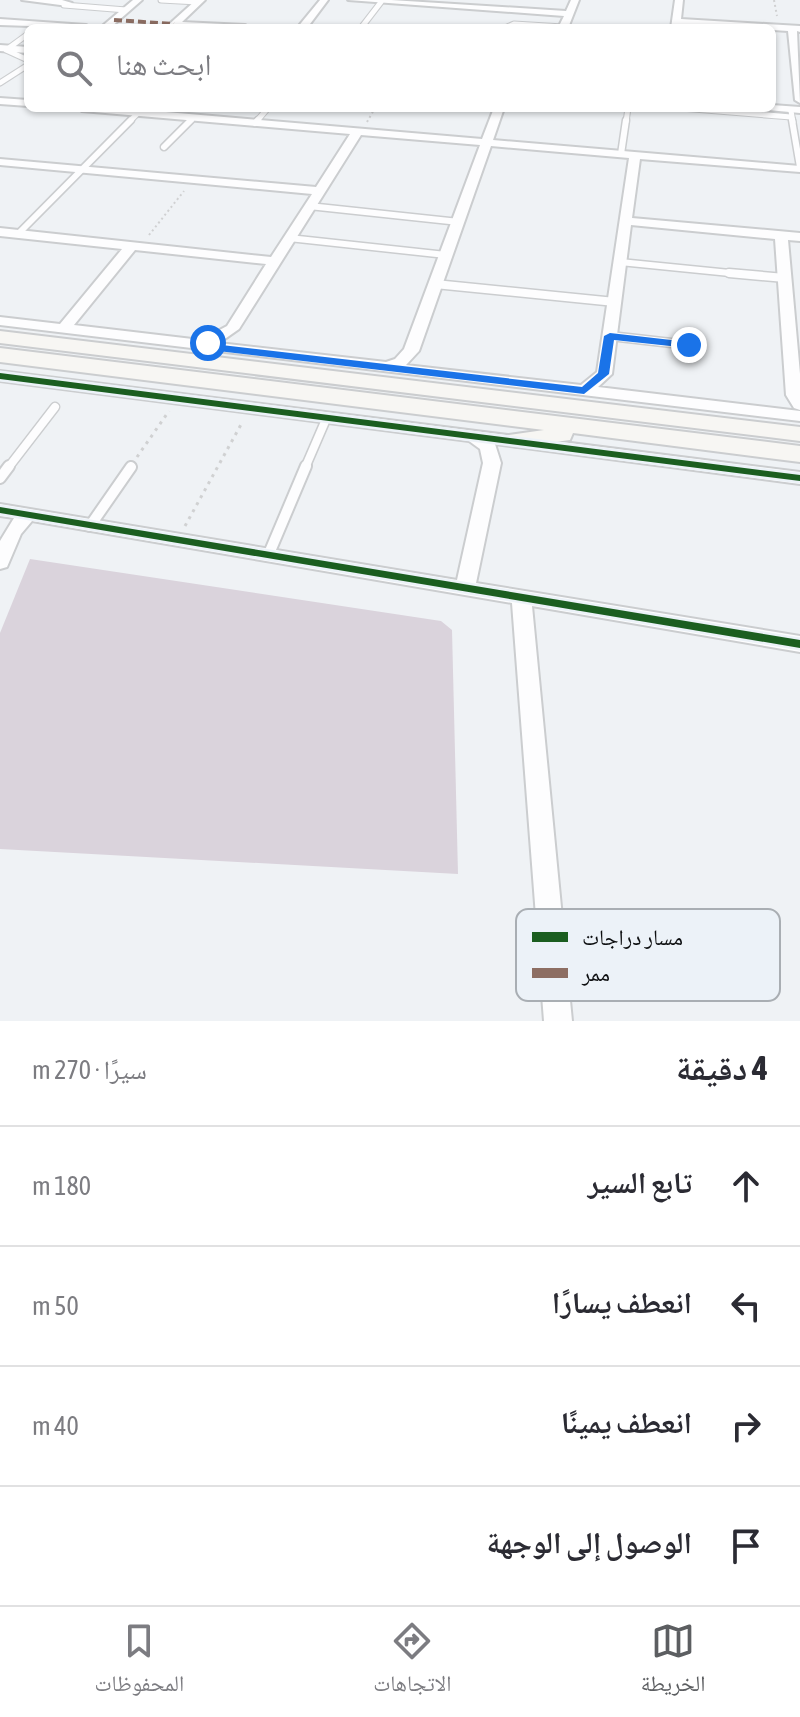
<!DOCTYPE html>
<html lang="ar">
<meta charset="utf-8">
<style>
body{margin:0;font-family:"Asap Condensed","Noto Naskh Arabic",sans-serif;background:#f7f7f7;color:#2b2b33;direction:rtl}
.stop{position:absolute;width:24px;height:24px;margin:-18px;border:6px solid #1a73e8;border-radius:50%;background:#fff}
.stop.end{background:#1a73e8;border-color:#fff;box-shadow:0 2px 8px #0008}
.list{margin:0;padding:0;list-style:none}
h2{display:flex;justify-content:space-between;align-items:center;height:104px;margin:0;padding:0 32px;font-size:34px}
h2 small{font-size:26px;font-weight:400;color:#7c7c81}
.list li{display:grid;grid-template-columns:52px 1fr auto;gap:24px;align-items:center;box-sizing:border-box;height:120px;padding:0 32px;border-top:2px solid #e1e1e2}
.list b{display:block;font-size:30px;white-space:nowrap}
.list em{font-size:26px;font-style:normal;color:#7c7c81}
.icon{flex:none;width:44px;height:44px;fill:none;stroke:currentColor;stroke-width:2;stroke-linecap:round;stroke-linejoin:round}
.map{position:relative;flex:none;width:800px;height:1021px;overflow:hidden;direction:ltr}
.search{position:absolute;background:#fff;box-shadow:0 2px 6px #0004;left:24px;right:24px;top:24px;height:88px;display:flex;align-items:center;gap:20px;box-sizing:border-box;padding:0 28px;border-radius:12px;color:#7c7c81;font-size:30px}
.sheet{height:584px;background:#fff}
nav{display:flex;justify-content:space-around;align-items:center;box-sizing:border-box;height:112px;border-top:2px solid #e1e1e2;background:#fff;font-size:22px;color:#7c7c81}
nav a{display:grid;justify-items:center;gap:4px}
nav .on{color:#5c5e61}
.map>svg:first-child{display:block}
.building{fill:#dad3dc}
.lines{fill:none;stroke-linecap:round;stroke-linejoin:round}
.lane-far3-casing{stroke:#cbcdcf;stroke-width:7}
.lane-far2-casing{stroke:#cbcdcf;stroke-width:9}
.lane-far1-casing{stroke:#cbcdcf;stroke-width:11}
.lane-casing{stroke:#cbcdcf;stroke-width:14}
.street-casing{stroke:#cbcdcf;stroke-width:4}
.secondary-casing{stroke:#cbcdcf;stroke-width:4}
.path-far1{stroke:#d0d1d2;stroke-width:2;stroke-dasharray:2 3;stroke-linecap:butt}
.path{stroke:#d0d1d2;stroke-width:3;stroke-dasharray:3 5;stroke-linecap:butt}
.lane-far3{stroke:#fdfdfe;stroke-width:5}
.lane-far2{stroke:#fdfdfe;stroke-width:6}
.lane-far1{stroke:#fdfdfe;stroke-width:8}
.lane{stroke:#fdfdfe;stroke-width:10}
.street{fill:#fdfdfe;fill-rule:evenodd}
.secondary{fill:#f7f6f3;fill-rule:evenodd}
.quiet{stroke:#8d6e63;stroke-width:4;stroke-dasharray:8 4;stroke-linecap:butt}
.cycleway-casing{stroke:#ecf2f8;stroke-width:5}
.cycleway{fill:#1b5e20;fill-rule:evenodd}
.route{fill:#1a73e8}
.key{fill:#ecf2f8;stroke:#a9aeb3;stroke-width:2}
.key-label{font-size:22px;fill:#0d0f11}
</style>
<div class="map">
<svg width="800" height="1021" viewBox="0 0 800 1021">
<rect width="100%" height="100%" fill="#eff2f5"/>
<polygon class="building" points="30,559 441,621 452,630 458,874 0,849 0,633"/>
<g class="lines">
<g class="lane-far3-casing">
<g id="lane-far3">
<polyline points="161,0 198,2"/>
<polyline points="64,5 126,10"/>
<polyline points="361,28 381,2"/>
<polyline points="505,28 514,24 563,27"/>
<polyline points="28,34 6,50 28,60"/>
<polyline points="0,83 28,65"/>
<polyline points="681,108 791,117"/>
<polyline points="791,111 793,122"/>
<polyline points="129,122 138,113"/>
<polyline points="189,122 193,118"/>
<polyline points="256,122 268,108"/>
<polyline points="626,122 628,108"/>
</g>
</g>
<g class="lane-far2-casing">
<g id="lane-far2">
<polyline points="792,120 800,167"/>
<polyline points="255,123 258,120"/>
<polyline points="164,147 191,120"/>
<polyline points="621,154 626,120"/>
<polyline points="309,206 459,222"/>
<polyline points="18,234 131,120"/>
<polyline points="289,238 446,255"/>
<polyline points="620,262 750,275"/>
</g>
</g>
<g class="lane-far1-casing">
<g id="lane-far1">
<polyline points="729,273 785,278"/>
<polyline points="435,284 615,302"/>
<polyline points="610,336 689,345"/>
<polyline points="8,468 55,407"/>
<polyline points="305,468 327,417"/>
</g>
</g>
<g class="lane-casing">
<g id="lane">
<polyline points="0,478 9,466"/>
<polyline points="90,526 131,467"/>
<polyline points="268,556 306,466"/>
</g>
</g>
<g class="street-casing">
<g id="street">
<polygon points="22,0 62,0 72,3 68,6"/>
<polygon points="133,0 142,0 110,28 100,28"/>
<polygon points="196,0 205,0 182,22 245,25 250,28 165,28"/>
<polygon points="320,0 328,0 307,28 297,28"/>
<polygon points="348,0 391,0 566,11 571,0 579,0 568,28 558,28 564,16"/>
<polygon points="675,0 683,0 681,19 800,26 800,32 797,31 800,103 795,100 788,31 681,24 681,28 671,28"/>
<polygon points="0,19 86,25 91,28 0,25"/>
<polygon points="0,45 28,47 28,53 0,51"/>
<polygon points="0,98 28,100 28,106 0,104"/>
<polygon points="772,105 800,107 800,113 768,110 767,108 772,108"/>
<path d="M77 108H119L482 139 494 108H504L493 140 800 166V172L640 159 632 218 800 233V241L788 240 800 374V410L794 408 786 395 775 239 631 225 612 374 598 387 800 411V421L0 325V317L60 324 122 249 0 236V228L271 257 312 194 0 165V159L316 187 350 134 82 111ZM361 135 480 145 404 349 395 359 386 362 219 343 239 329ZM491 146 629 158 597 372 581 385 406 365 419 351ZM135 250 266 264 227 326 201 340 74 325Z"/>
<polygon points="0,371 800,472 800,484 495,444 501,463 476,583 800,636 800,652 532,606 572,1021 544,1021 512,603 32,521 21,534 7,567 0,569 0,541 14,518 0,516 0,504 457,580 483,463 480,449 469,441 0,381"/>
</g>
</g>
<g class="secondary-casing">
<g id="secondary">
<polygon points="0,331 800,427 800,441 0,343"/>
<polygon points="0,348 800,446 800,462 573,433 570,440 518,447 509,445 506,440 509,435 544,430 0,362"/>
</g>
</g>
<g class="path-far1">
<polyline points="774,0 777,16"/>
<polyline points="367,122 375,108"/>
<polyline points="149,235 184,191"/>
</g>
<g class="path">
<polyline points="137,457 169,411"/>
<polyline points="185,526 243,421"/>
</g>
<use href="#lane-far3" class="lane-far3"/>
<use href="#lane-far2" class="lane-far2"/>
<use href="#lane-far1" class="lane-far1"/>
<use href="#lane" class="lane"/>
<use href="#street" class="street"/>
<use href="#secondary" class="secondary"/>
<polyline class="quiet" points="114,20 174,24"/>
<g class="cycleway-casing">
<g id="cycleway">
<polygon points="0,373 800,475 800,481 0,379"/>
<polygon points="0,507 800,640 800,648 0,513"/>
</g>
</g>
<use href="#cycleway" class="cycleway"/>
</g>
<polygon class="route" points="610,333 689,342 694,345 689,348 614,340 609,374 584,394 201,349 196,346 208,340 213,344 582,387 598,373 604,336"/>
<rect x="516" y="909" width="264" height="92" rx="12" class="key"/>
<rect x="532" y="932" width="36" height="10" fill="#1b5e20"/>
<rect x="532" y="968" width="36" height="10" fill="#8d6e63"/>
<g class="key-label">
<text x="582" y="945">مسار دراجات</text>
<text x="582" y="981">ممر</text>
</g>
</svg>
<div class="stop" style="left:208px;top:343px"></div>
<div class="stop end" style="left:689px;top:345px"></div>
<div class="search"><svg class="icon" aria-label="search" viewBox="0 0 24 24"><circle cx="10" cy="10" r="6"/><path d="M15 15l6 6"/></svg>ابحث هنا</div>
</div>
<section class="sheet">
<h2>4 دقيقة<small>سيرًا · 270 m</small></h2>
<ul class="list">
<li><svg class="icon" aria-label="ahead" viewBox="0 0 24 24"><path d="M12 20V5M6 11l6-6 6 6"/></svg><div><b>تابع السير</b></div><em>180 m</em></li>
<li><svg class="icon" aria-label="left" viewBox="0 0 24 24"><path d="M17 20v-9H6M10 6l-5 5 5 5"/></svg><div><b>انعطف يسارًا</b></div><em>50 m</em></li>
<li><svg class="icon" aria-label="right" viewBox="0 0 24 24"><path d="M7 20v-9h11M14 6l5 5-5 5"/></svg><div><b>انعطف يمينًا</b></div><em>40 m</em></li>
<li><svg class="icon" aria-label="arrive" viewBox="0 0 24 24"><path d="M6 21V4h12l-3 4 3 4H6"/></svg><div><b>الوصول إلى الوجهة</b></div></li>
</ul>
</section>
<nav>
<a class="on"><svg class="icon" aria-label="map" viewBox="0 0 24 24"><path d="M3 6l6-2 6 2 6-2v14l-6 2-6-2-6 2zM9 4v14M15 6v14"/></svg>الخريطة</a>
<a><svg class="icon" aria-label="directions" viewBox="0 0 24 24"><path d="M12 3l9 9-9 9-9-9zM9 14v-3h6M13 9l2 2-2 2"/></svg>الاتجاهات</a>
<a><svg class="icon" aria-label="saved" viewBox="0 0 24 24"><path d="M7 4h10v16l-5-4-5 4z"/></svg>المحفوظات</a>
</nav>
